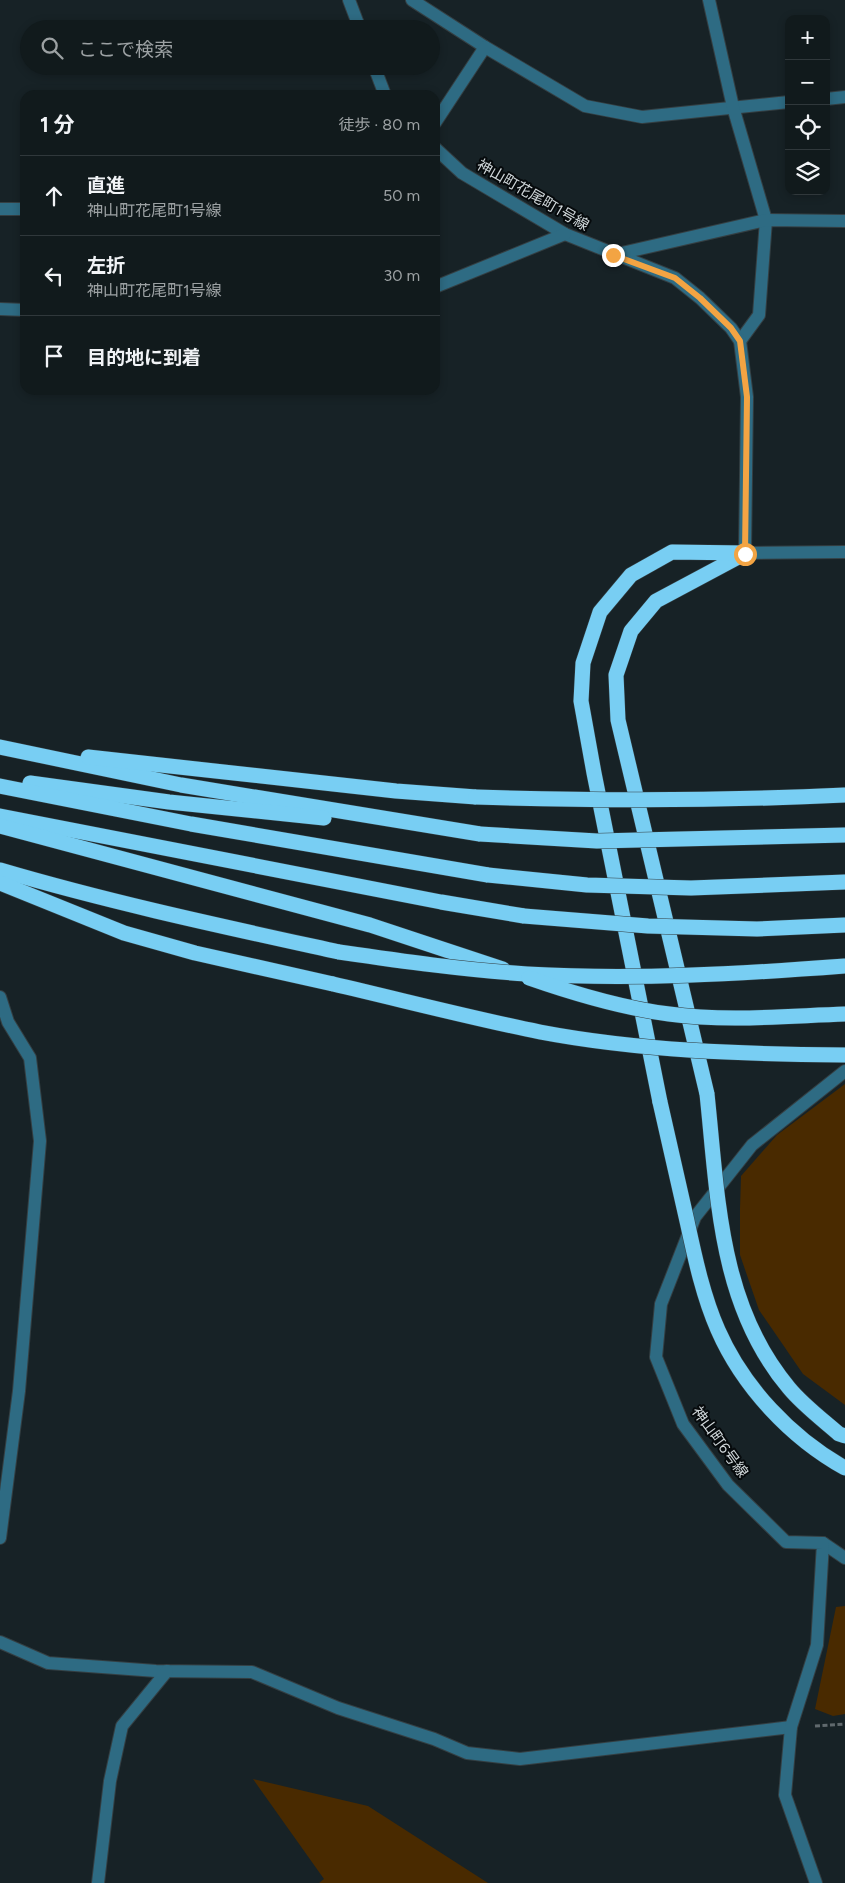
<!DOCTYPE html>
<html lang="ja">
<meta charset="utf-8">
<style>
body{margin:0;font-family:Figtree,"Noto Sans JP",sans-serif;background:#1a2325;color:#f1f3f6}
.controls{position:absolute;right:15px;top:15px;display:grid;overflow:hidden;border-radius:10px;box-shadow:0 2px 8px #0003}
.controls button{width:45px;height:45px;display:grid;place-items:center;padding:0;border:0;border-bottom:1px solid #30383b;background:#111a1c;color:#f1f3f6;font:25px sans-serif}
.stop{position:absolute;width:15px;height:15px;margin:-11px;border:4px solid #f3a443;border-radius:50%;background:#fff}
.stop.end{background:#f3a443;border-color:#fff;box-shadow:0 1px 5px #0008}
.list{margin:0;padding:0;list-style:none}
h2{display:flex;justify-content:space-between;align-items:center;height:65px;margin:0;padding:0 20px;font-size:21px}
h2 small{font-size:16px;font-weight:400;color:#9ca1a3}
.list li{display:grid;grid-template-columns:32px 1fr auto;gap:15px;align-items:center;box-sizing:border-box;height:80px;padding:0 20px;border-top:1px solid #30383b}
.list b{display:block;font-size:19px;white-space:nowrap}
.list p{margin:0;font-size:16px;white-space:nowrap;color:#9ca1a3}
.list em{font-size:16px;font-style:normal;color:#9ca1a3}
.icon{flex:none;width:28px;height:28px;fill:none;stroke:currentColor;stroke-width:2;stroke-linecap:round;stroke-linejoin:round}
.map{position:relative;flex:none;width:845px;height:1883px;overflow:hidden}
.search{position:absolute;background:#111a1c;box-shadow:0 2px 8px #0003;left:20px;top:20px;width:420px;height:55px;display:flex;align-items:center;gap:12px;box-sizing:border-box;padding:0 18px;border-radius:28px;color:#9ca1a3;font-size:19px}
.panel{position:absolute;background:#111a1c;box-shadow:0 2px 8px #0003;left:20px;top:90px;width:420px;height:305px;border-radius:15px}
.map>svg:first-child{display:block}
.green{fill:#492a00}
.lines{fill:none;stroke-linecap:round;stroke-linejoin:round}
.minor-casing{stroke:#343f43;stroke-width:14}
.highway-casing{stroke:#343f43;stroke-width:16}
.path{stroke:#60696d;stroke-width:3;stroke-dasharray:5 2.5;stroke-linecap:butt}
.minor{stroke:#2e6b83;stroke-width:12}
.highway{stroke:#78cef3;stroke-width:15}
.highway-bridge-casing{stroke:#343f43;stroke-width:16;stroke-linecap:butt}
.highway-bridge{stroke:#78cef3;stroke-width:15}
.route{stroke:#f3a443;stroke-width:6}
.labels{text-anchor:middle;stroke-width:4;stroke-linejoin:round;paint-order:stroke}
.street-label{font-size:15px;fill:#cfd6d9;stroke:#060a0c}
</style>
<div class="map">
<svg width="845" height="1883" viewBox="0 0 845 1883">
<rect width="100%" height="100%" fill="#172226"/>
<g class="green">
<polygon points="845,1084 845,1405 803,1374 759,1310 740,1255 740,1208 741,1176 777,1135"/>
<polygon points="845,1606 845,1714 833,1716 815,1709 836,1607"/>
<polygon points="253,1779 368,1806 488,1883 319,1883 324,1879"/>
</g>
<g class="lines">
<g class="minor-casing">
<g id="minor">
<polyline points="349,0 360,29"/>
<polyline points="412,0 485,47 585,106 642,117 789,102"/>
<polyline points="709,0 733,107 766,220 759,315 740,341"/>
<polyline points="374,66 385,95"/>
<polyline points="826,99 845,97"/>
<polyline points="435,123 485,47"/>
<polyline points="435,148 462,173 565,234 675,278 700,298 731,328 740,341 747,397 745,553 845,552"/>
<polyline points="0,209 25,209"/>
<polyline points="613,255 766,220 845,221"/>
<polyline points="435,287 565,234"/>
<polyline points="0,309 25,310"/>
<polyline points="0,997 8,1022 30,1058 40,1141 19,1391 0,1538"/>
<polyline points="823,1543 845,1558"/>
<polyline points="0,1642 48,1663 156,1671 252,1672 338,1708 434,1739 467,1753 520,1759 791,1727"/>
<polyline points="98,1883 110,1781 122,1726 167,1671"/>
<polyline points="816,1883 785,1795 791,1727 817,1645 823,1543 786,1542 728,1485 683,1424 656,1357 661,1304 695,1217 752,1145 845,1071"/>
</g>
</g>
<g class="highway-casing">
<g id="highway">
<polyline points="0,747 181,785 480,834"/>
<polyline points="88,757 396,791 476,797"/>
<polyline points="30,783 169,802 324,818"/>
<polyline points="0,786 191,824 488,875"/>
<polyline points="0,816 441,902 524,916"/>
<polyline points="0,826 370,925 503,969"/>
<path d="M0 870C112 903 225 927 339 952"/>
<polyline points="0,883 124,933 195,953 333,984"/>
<polyline points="707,1094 618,720 616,675 631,631 656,601 744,554"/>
<polyline points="660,1102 594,773 581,701 583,663 600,612 631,575 672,552 745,553"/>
</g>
</g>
<polyline class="path" points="815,1726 845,1724"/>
<use href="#minor" class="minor"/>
<use href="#highway" class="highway"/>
<g class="highway-bridge-casing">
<g id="highway-bridge">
<path d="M476 797C600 801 721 801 845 795"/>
<polyline points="480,834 597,841 845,835"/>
<polyline points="488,875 587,885 691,888 845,882"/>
<polyline points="524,916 648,926 757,929 845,925"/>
<path d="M339 952C401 961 464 970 527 974 633 980 740 974 845 966"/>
<path d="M529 978C575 994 621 1008 669 1014 727 1022 787 1016 845 1014"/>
<path d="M333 984C402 1000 471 1018 540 1032 640 1051 743 1054 845 1055"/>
<path d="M707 1094C718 1197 719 1305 789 1388 803 1405 823 1420 839 1434L845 1436"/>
<path d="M660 1102C669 1142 678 1181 687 1221 695 1258 703 1296 718 1330 743 1387 791 1438 845 1468"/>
</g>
</g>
<use href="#highway-bridge" class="highway-bridge"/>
</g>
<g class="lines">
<polyline class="route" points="613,255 675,278 700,298 731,328 740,341 747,397 745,554"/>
</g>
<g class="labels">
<g class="street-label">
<text transform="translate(533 195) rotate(30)" y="5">神山町花尾町1号線</text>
<text transform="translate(720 1442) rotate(54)" y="5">神山町6号線</text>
</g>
</g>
</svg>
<div class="controls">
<button>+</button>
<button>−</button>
<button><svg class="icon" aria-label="locate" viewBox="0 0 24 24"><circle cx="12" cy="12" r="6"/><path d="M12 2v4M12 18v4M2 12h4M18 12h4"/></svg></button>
<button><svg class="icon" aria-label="layers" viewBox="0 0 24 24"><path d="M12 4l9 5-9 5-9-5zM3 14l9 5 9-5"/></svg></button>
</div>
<div class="stop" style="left:745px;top:554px"></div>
<div class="stop end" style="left:613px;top:255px"></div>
<div class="search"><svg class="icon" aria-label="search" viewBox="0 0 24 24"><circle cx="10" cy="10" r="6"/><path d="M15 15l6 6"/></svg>ここで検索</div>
<section class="panel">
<h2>1 分<small>徒歩 · 80 m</small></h2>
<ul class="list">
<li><svg class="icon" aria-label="ahead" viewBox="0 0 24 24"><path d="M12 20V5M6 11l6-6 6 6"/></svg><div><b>直進</b><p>神山町花尾町1号線</p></div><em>50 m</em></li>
<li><svg class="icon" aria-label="left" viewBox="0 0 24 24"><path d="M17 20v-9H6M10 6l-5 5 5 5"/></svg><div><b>左折</b><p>神山町花尾町1号線</p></div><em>30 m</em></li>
<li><svg class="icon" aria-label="arrive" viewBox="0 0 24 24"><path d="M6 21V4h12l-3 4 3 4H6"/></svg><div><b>目的地に到着</b></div></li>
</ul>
</section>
</div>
